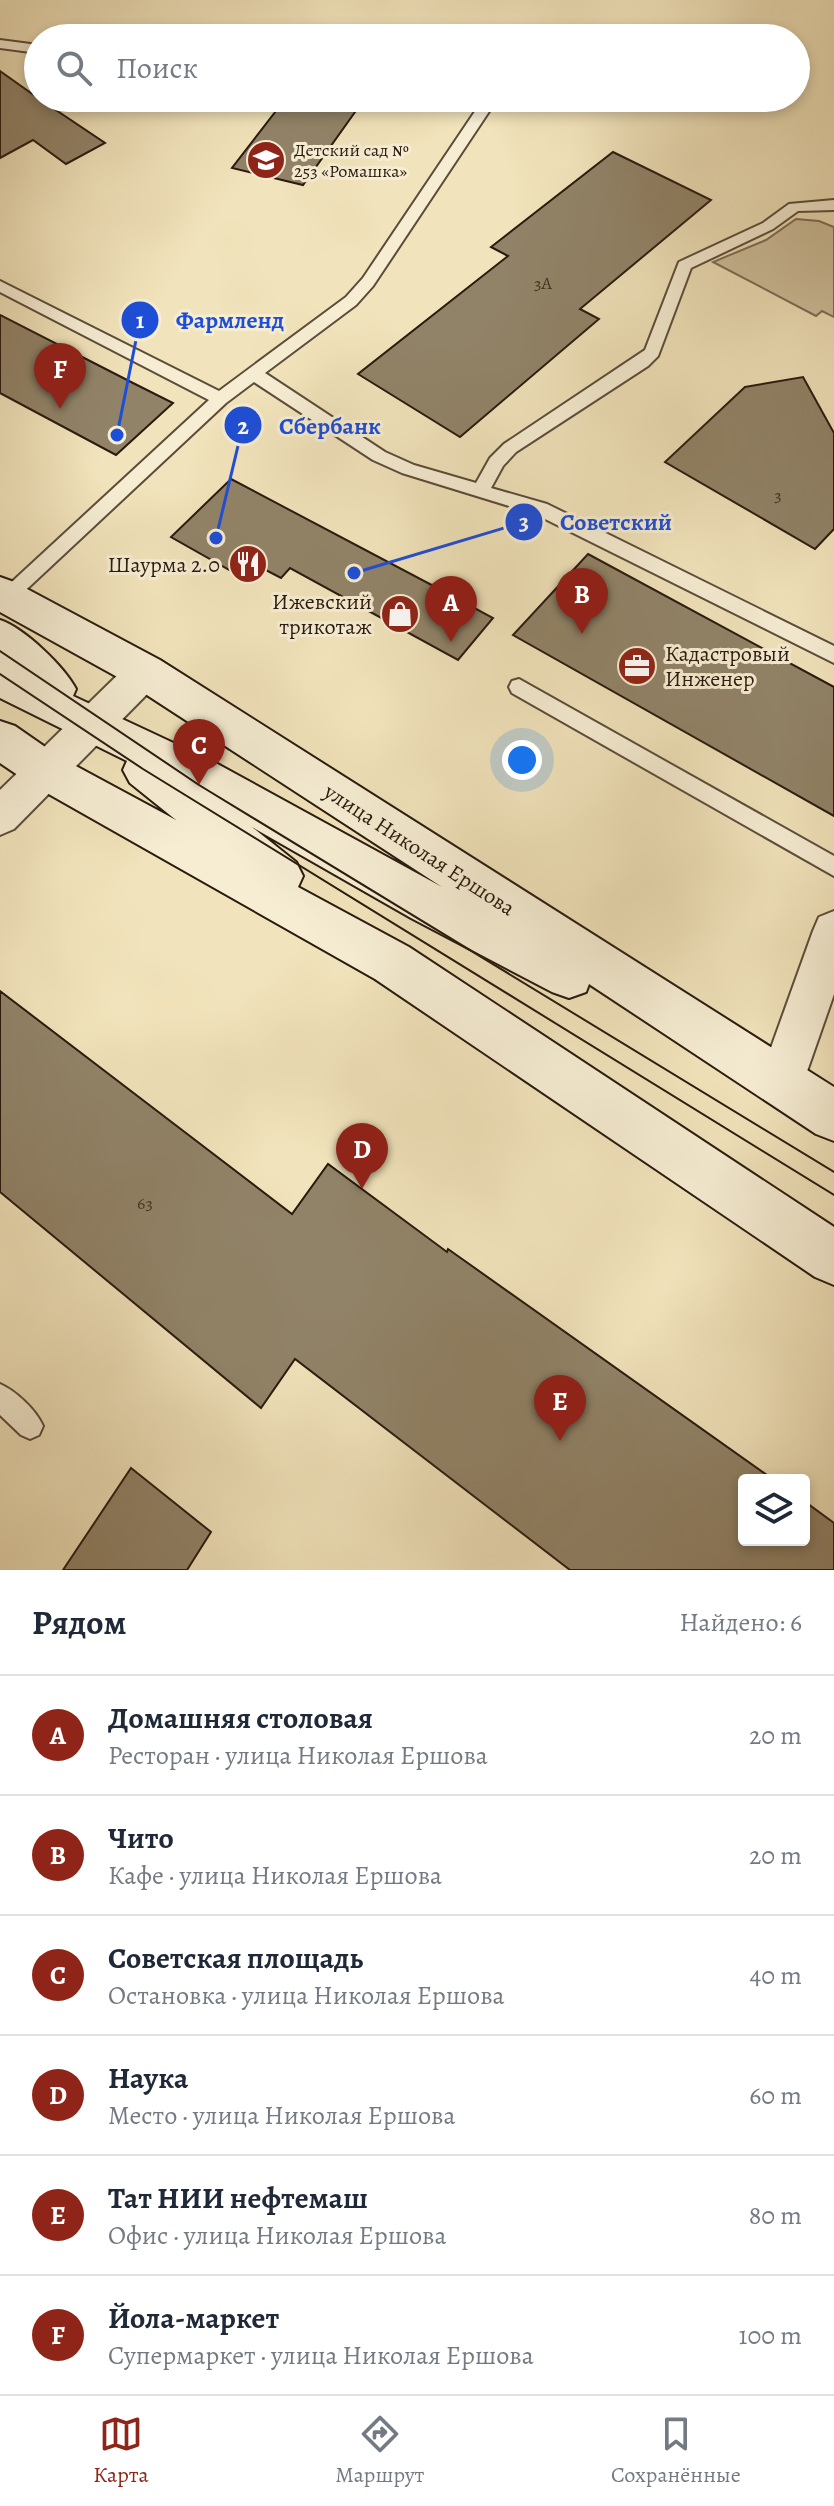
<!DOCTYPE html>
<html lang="ru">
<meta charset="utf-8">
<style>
body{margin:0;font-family:Alegreya,serif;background:#f2f2f3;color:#1f2937}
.controls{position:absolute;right:24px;bottom:24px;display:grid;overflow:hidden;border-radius:8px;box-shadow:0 4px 12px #0003}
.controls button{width:72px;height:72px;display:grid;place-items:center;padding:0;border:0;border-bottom:2px solid #e0e1e3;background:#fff;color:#1f2937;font:40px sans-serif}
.you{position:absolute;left:522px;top:760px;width:28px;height:28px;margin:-20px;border:6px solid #fff;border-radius:50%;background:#1a73e8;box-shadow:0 0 0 12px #1a73e833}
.badge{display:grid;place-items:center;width:52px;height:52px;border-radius:50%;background:#8f2418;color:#fff;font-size:26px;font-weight:700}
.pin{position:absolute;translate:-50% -66px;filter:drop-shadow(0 2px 4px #0008)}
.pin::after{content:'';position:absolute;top:42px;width:28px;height:24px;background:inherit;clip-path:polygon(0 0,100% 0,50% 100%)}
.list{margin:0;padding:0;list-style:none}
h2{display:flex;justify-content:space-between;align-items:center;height:104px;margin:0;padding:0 32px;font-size:34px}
h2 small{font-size:26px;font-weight:400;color:#747a83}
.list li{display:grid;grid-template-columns:52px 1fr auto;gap:24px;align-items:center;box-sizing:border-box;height:120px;padding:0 32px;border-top:2px solid #e0e1e3}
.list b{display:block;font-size:30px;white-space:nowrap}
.list p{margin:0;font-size:26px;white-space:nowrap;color:#747a83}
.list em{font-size:26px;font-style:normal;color:#747a83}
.icon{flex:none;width:44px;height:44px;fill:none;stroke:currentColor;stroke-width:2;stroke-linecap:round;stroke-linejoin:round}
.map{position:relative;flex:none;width:834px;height:1570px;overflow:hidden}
.search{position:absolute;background:#fff;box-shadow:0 4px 12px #0003;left:24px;right:24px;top:24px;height:88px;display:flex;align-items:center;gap:20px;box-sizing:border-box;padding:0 28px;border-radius:44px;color:#747a83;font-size:30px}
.sheet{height:824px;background:#fff}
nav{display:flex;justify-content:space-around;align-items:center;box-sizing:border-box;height:112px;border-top:2px solid #e0e1e3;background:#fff;font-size:22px;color:#747a83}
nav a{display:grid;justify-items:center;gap:4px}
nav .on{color:#8f2418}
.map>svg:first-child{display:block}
.green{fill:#cfc19e;stroke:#7c6e56;stroke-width:2}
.building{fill:#918368;stroke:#291a0e;stroke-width:2}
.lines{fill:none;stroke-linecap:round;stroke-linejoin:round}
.service-casing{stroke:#5b4c39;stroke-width:4}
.minor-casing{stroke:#5b4c39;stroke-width:4}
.secondary-casing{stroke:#291a0e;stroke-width:4}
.service{fill:#f6edd3;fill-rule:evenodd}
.minor{fill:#f6edd3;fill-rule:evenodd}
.secondary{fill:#f6edd3;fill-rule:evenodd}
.tram{stroke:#291a0e;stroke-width:2}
.labels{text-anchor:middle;stroke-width:6;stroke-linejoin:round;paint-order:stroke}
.far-poi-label{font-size:18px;fill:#291a0e;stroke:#f6edd3;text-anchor:start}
.number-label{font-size:18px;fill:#433424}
.poi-label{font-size:22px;fill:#291a0e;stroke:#f6edd3;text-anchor:end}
.street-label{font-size:22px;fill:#291a0e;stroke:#f6edd3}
.leader{fill:none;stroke:#1d4ed8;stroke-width:3}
.callout-dot{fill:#1d4ed8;stroke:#f6edd3;stroke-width:3}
.mark-label{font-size:24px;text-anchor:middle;font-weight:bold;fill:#fff}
.callout-label{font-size:24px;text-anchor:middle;font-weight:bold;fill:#1d4ed8;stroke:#f6edd3;stroke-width:6;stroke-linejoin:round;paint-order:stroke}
</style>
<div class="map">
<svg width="834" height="1570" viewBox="0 0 834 1570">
<rect width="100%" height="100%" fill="#f1e3bb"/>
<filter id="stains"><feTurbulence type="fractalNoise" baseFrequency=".0025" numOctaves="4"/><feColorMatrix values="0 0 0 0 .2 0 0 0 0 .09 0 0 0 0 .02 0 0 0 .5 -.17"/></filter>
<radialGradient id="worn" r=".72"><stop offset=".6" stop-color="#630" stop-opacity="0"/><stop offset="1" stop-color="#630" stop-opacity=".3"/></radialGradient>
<polygon class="green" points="796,219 819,221 834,227 834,317 822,311 816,316 713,262 766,240"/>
<g class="building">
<polygon points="0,71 38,98 105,143 66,164 33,140 0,158"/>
<polygon points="286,98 365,98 303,185 232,168"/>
<polygon points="613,152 711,200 580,309 599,319 460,437 358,374 508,256 491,247"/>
<polygon points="0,315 133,383 173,403 116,455 0,393"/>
<polygon points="803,377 834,433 834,529 815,549 665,462 745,387"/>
<polygon points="231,479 443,591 493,618 458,660 290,568 281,578 260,567 247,580 171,537"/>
<polygon points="588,554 834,687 834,816 513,635"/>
<polygon points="0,991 292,1214 328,1164 447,1252 448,1249 774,1480 744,1480 744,1540 804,1540 804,1501 834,1523 834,1570 570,1570 295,1359 261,1408 0,1192"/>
<polygon points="131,1468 211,1532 187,1570 63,1570"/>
</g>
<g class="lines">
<g class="service-casing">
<g id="service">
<polygon points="0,40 38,45 38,53 0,48"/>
<polygon points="484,98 498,98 373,286 356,305 265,373 385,452 414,465 476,483 490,458 504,444 645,350 679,262 763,223 789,204 834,200 834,210 798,211 773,229 691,268 658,356 648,366 516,452 503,466 491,488 547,504 834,646 834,663 535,514 402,473 373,460 254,382 226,403 14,601 2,601 2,591 209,400 0,292 0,281 219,391 346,297 363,278"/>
<polygon points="519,679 834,856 834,876 512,693 509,687 512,681"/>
<path d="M0 1384C16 1391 36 1410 43 1426L39 1435 30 1439 21 1435 0 1415Z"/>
</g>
</g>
<g class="minor-casing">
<g id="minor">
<polygon points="145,657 158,661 164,672 158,683 14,829 0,835 0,790 132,661"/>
<polygon points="834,911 834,994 797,1100 781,1106 765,1100 758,1084 813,931 819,917"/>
</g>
</g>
<g class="secondary-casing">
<path id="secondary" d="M0 577 14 582 160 660 834 1087V1141L816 1134 589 984 586 992 569 998 552 992 411 918 252 827 296 862 303 876 298 887 409 947 834 1227V1285L815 1277 375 979 31 784 0 763V721L15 726 61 758 176 820 130 783 123 770 127 761 0 698V620C24 628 64 666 76 689L73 696 212 761 442 887 130 684 0 612Z"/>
</g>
<use href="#service" class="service"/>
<use href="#minor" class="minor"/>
<use href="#secondary" class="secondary"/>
<g class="tram">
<polyline points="0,651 199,785 834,1172"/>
<polyline points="0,674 143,769 834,1195"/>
</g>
</g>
<defs>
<g id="school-disc" transform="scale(2)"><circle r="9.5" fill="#8f2418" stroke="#f6edd3"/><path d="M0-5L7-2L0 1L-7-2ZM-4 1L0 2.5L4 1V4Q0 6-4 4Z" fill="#fff"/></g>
<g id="restaurant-disc" transform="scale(2)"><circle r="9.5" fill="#8f2418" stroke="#f6edd3"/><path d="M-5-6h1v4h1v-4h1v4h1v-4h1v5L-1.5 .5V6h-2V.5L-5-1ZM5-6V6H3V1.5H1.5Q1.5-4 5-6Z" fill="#fff"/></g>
<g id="shop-disc" transform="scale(2)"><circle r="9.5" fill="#8f2418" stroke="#f6edd3"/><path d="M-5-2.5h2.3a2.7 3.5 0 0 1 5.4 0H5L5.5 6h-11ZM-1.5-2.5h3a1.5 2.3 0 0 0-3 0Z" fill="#fff"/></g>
<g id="office-disc" transform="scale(2)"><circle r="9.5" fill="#8f2418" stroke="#f6edd3"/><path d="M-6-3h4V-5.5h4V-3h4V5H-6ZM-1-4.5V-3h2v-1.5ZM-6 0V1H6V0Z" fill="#fff"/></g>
</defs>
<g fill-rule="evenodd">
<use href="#school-disc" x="266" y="160"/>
<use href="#restaurant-disc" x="248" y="564"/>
<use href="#shop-disc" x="400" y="614"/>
<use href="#office-disc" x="637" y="666"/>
</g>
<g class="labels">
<g class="far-poi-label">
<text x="294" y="156">Детский сад №<tspan x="294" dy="21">253 «Ромашка»</tspan></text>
</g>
<g class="number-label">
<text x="543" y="289">3А</text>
<text x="778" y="501">3</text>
<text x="145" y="1209">63</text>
</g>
<g class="poi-label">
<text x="220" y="572">Шаурма 2.0</text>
<text x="372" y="609">Ижевский<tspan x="372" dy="25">трикотаж</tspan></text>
<text x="665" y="661" text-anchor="start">Кадастровый<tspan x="665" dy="25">Инженер</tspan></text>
</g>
<g class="street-label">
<text transform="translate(420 849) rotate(33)" y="8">улица Николая Ершова</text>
</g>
</g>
<path class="leader" d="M117 435L140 320M216 538L243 425M354 573L524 522"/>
<g class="callout-dot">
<circle cx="117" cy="435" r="8"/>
<circle cx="216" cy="538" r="8"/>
<circle cx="354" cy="573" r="8"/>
<circle cx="140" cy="320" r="20"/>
<circle cx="243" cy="425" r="20"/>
<circle cx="524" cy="522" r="20"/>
</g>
<g class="mark-label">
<text x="140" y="328">1</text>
<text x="243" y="434">2</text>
<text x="524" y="530">3</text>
</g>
<g class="callout-label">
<text x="230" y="328">Фармленд</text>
<text x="330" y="434">Сбербанк</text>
<text x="616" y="530">Советский</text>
</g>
<rect width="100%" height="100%" filter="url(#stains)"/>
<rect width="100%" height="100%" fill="url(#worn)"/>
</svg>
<div class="controls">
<button><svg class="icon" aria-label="layers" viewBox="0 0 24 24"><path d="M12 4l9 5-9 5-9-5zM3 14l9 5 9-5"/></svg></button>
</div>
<div class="you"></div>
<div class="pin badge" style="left:451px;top:642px">A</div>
<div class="pin badge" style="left:582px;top:634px">B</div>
<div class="pin badge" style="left:199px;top:785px">C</div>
<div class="pin badge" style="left:362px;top:1189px">D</div>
<div class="pin badge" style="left:560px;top:1441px">E</div>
<div class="pin badge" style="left:60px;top:409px">F</div>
<div class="search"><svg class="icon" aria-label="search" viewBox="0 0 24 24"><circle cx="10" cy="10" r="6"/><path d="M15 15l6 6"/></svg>Поиск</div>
</div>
<section class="sheet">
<h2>Рядом<small>Найдено: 6</small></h2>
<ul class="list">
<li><span class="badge">A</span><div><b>Домашняя столовая</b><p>Ресторан · улица Николая Ершова</p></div><em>20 m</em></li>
<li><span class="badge">B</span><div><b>Чито</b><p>Кафе · улица Николая Ершова</p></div><em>20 m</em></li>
<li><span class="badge">C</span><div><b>Советская площадь</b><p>Остановка · улица Николая Ершова</p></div><em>40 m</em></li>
<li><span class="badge">D</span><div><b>Наука</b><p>Место · улица Николая Ершова</p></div><em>60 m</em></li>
<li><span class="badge">E</span><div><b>Тат НИИ нефтемаш</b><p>Офис · улица Николая Ершова</p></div><em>80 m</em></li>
<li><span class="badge">F</span><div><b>Йола-маркет</b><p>Супермаркет · улица Николая Ершова</p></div><em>100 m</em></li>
</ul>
</section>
<nav>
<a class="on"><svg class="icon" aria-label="map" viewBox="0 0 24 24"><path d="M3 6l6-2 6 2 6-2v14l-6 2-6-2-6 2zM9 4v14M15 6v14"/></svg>Карта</a>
<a><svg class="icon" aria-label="directions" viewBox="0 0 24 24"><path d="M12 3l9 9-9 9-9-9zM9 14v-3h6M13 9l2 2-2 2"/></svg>Маршрут</a>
<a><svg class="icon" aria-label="saved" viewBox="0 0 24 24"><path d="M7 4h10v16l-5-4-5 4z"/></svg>Сохранённые</a>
</nav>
